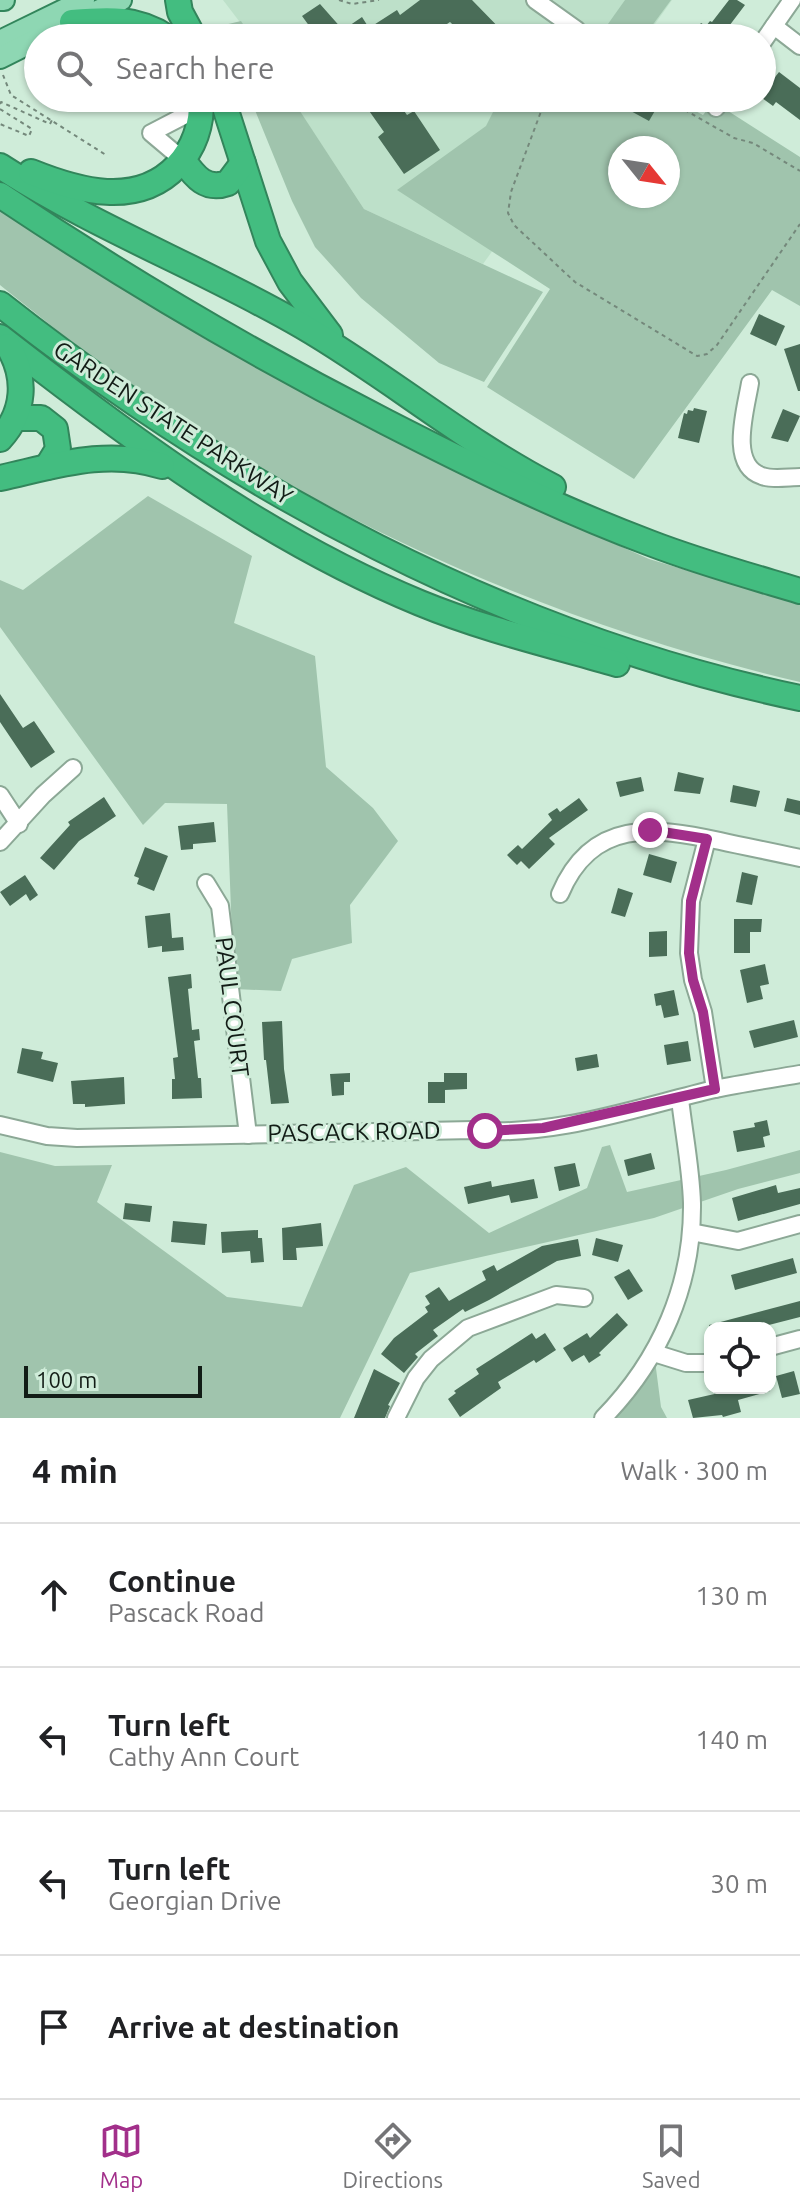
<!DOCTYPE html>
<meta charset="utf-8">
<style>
body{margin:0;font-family:Ubuntu,sans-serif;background:#f2f2f2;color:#202124}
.controls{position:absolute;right:24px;bottom:24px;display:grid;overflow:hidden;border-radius:16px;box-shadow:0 2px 6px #0004}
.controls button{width:72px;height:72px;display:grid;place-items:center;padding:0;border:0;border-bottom:2px solid #e0e0e0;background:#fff;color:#202124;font:40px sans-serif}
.compass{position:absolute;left:608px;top:136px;width:72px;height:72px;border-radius:50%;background:#fff;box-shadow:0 2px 6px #0004;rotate:120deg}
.scale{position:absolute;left:24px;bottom:20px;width:178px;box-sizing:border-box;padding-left:8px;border:4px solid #121c16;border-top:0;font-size:22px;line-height:28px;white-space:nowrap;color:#121c16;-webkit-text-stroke:6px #cfecd9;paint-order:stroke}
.stop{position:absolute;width:24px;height:24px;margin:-18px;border:6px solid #a22f8a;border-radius:50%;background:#fff}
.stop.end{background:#a22f8a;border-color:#fff;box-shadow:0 2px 8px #0008}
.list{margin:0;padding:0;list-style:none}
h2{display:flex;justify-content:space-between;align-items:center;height:104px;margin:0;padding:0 32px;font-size:34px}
h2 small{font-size:26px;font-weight:400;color:#757577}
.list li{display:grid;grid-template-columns:52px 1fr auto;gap:24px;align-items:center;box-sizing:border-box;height:144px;padding:0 32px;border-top:2px solid #e0e0e0}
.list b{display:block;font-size:30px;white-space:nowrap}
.list p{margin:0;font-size:26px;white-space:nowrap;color:#757577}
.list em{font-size:26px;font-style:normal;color:#757577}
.icon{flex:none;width:44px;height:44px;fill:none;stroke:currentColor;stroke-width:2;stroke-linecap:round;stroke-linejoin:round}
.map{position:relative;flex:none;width:800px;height:1418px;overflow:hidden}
.search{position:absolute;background:#fff;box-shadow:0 2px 6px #0004;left:24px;right:24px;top:24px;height:88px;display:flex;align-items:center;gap:20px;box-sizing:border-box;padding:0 28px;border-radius:44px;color:#757577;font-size:30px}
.sheet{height:680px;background:#fff}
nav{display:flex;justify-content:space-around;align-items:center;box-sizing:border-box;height:112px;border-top:2px solid #e0e0e0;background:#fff;font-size:22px;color:#757577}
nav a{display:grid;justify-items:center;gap:4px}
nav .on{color:#a22f8a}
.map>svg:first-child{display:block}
.built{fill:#bde0c9}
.green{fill:#a0c4ad;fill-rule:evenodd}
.building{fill:#4a6d58}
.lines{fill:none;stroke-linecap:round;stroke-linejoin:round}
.minor-casing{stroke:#8ca896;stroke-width:20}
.major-casing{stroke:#32855b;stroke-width:24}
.highway-casing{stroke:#32855b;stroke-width:28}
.path{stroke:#74887b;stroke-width:2;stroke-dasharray:4 4;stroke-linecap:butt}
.minor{stroke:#fff;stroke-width:16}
.major{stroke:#8ed7b3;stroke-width:20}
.highway{stroke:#43bd80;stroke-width:24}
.route{stroke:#a22f8a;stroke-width:10}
.labels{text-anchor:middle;stroke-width:6;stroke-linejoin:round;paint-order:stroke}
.street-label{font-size:24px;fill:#121c16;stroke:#cfecd9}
</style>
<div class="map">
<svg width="800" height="1418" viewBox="0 0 800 1418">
<rect width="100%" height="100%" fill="#cfecd9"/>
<g class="built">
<polygon points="223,0 672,0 645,38 252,38"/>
<polygon points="291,98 602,98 483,264 364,209"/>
</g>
<g class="green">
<polygon points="625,0 671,0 643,38 598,38"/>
<polygon points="241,21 252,38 225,38 220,26"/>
<polygon points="250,98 291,98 293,101 294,98 320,98 315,101 317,104 308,110 296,105 364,209 543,292 484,382 439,363 361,298 315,247 292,201"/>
<path d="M500 98H509L518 102 524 98H671L703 115 714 102 800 157V306L772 290 634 479 487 387 550 289 397 190 486 126ZM620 148H668V196H620Z"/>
<path d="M0 208 205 339 472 480 649 559 800 604V682C562 626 335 527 135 388 88 356 44 320 0 285Z"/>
<polygon points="148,496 252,556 234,623 315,656 326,767 373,808 398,841 350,905 352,943 292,959 281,991 234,989 227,804 165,803 143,825 0,627 0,580 23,590"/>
<polygon points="610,1145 627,1192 726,1170 800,1150 800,1173 738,1189 654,1218 410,1273 340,1418 0,1418 0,1152 55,1166 112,1165 97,1202 227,1297 302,1307 354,1185 406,1167 489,1233 587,1188 602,1147"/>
<polygon points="654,1353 661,1407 667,1418 603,1418"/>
</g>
<g class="building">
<polygon points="420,0 472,0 509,38 467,38 450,22 426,38 318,38 302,16 320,4 343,30 362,17 369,28 397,10 400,15"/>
<polygon points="729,0 737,0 745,5 720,38 690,38 701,23 706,26 710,21 712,22"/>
<polygon points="779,72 800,88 800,120 776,102 773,106 762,98 762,94"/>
<polygon points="360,98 395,98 407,115 414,111 440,150 404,174 378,137 384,132"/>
<polygon points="607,98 636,98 656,109 649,121"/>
<polygon points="759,314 785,326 776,346 750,334"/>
<polygon points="800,344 800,391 798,391 784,349"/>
<polygon points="694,408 707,411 699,443 678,438 684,413 687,414 688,410 693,411"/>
<polygon points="783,409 800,416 788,442 771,438"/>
<polygon points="0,694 23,728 34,721 55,752 31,768 0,722"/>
<polygon points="678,772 704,778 700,794 674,791"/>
<polygon points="641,777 644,791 620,797 616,782"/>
<polygon points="733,785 760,791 756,807 730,802"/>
<polygon points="104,797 116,816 79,841 54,870 40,858 70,825 68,822"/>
<polygon points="579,798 588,810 549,838 555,844 529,869 521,861 517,865 507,855 518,845 522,849 552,820 548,814 557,808 560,812"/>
<polygon points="787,798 800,801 800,815 784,811"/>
<polygon points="214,822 216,842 193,844 193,849 181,850 178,826"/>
<polygon points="145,847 168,856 154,891 137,884 139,878 134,876"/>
<polygon points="649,854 677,862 671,883 643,875"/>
<polygon points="742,872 758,876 752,905 736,902"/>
<polygon points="25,875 38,895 30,901 26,894 10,906 0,892"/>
<polygon points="618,888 633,893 625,917 611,913"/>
<polygon points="170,913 172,938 183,937 184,950 162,952 162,946 148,948 145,916"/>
<polygon points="734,919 762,919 761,932 750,932 750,953 734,953"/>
<polygon points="667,931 667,956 649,957 649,932"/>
<polygon points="765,964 769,984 760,986 763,999 747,1003 740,970"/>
<polygon points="191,974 192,988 188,989 192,1030 199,1029 200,1040 194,1041 198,1078 201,1078 202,1098 172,1099 172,1079 175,1079 173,1058 178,1057 168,977"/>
<polygon points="674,990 679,1015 664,1018 661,1005 656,1006 654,994"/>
<polygon points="794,1020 798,1037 754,1048 749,1031"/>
<polygon points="282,1021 284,1069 289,1103 271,1104 266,1060 264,1060 262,1022"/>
<polygon points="688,1041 691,1061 667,1065 664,1045"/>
<polygon points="22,1048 43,1052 41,1059 58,1063 53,1082 17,1073"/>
<polygon points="597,1054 599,1067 577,1071 575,1058"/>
<polygon points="350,1073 350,1082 344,1082 344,1095 332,1096 330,1074"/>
<polygon points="444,1073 467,1073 467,1089 445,1090 445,1103 428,1103 428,1082 444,1082"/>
<polygon points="124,1077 125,1104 85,1107 85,1104 73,1104 71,1081"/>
<polygon points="767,1120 770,1135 763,1137 765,1147 737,1152 733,1131 755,1127 754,1123"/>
<polygon points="651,1153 655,1169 628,1176 624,1160"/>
<polygon points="575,1163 580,1186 559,1191 554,1167"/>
<polygon points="534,1179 538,1198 511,1203 509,1195 468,1204 464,1187 491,1181 492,1187"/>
<polygon points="776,1185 778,1193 800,1188 800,1204 738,1221 732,1198"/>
<polygon points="125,1203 152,1206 150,1222 123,1219"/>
<polygon points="173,1221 207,1224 205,1245 171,1242"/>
<polygon points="321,1223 323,1246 296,1248 297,1260 283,1260 282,1228"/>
<polygon points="258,1230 258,1238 262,1238 264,1262 251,1263 250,1251 222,1253 221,1232"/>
<polygon points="596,1238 623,1245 618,1262 592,1255"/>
<polygon points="578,1239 581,1256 557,1261 489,1300 465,1312 463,1309 433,1330 438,1336 415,1354 418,1357 404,1373 381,1354 394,1338 428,1312 425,1307 430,1304 425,1296 439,1287 449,1301 486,1280 482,1271 494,1265 497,1271 542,1246"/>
<polygon points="793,1258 797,1273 735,1290 731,1275"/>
<polygon points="629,1269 643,1291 628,1300 614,1277"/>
<polygon points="800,1301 800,1317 757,1328 710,1328 709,1325"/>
<polygon points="617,1313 628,1325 599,1353 601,1355 589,1363 584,1355 572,1362 563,1348 587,1333 590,1338"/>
<polygon points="532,1333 536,1339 545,1333 556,1350 536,1363 534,1360 498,1382 501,1388 460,1417 448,1399 456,1393 454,1391 479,1374 476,1369"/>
<polygon points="374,1369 400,1383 388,1405 390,1406 385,1418 354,1418"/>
<polygon points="794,1371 800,1394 782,1398 776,1376"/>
<polygon points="741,1388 770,1388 770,1391 738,1400 741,1412 723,1417 722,1415 693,1418 688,1400"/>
</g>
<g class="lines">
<g class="minor-casing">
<g id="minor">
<polyline points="535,0 577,30"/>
<polyline points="774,26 800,46"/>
<polyline points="762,43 792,0"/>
<polyline points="716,108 723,98"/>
<polyline points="183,160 151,133 201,107"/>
<path d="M750 383C746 409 728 465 762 476 772 480 789 477 800 477"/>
<polyline points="0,795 19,824"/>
<polyline points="707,839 691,901 689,953 693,980 703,1012 715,1089"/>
<polyline points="0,842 43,795 73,768"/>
<polyline points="206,883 220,906 248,1135"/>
<path d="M560 894C592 818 654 827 720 841 747 847 773 852 800 858"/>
<path d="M0 1125 47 1136 77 1138 473 1130C552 1138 638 1107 715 1089 743 1083 772 1079 800 1074"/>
<polyline points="691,1232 738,1241 800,1224"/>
<polyline points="770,1347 800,1339"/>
<polyline points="654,1353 686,1363 710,1363"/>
<polyline points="396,1418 416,1378 431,1359 468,1328 556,1295 584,1298"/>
<path d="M603 1418C660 1360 693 1285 692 1203 691 1169 684 1134 680 1099"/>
</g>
</g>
<g class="major-casing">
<g id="major">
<polyline points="0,0 4,0"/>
<polyline points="40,38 121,0"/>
<polyline points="0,41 84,0"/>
<polyline points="0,58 38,39"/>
</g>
</g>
<g class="highway-casing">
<g id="highway">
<polyline points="178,0 180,12 194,38"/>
<path d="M72 22C108 19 137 17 168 38"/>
<polyline points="222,98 268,241 290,282 330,335"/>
<path d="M183 160C195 177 206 191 228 183L243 163"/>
<path d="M0 166C95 228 204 269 302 326 388 376 464 441 553 487"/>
<path d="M31 172C78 191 137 208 177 166 195 147 202 124 201 98"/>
<path d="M0 195C124 278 253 354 386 422 472 466 559 509 650 543 699 562 750 576 800 591"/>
<path d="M0 304C235 489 505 636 800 698"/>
<path d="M0 337C131 439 265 539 420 603 483 629 551 645 617 664"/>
<polyline points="16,418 41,418 55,429 58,449 47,467"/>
<path d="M0 439C25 412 27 377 8 346"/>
<path d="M0 478C55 466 106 448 162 466"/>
</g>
</g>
<g class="path">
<polyline points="339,0 352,4 379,0"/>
<polyline points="3,75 11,95 106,155"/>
<polyline points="546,98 511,192 508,213 514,225 575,282 697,356 707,354 717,345 800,224"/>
<polyline points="664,98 734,138 753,143 800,171"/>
<polyline points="0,104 1,102 50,124 52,120"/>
<polyline points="0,109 32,129 29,136 0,124"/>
</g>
<use href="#minor" class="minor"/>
<use href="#major" class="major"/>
<use href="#highway" class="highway"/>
</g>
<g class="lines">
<polyline class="route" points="485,1131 543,1128 715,1089 703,1012 693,980 689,953 691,901 707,839 650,830"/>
</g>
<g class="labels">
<g class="street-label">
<text transform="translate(173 423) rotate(33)" y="8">GARDEN STATE PARKWAY</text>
<text transform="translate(232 1007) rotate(83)" y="8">PAUL COURT</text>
<text transform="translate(354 1132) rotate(-1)" y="8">PASCACK ROAD</text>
</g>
</g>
</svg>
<div class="controls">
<button><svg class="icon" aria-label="locate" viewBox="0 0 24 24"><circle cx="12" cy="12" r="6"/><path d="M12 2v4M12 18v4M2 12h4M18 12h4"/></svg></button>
</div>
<svg class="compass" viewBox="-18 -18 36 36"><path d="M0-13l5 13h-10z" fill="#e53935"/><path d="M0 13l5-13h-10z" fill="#757577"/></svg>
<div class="scale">100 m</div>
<div class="stop" style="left:485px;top:1131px"></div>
<div class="stop end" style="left:650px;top:830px"></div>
<div class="search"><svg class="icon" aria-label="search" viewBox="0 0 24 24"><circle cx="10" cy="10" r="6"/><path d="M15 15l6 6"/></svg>Search here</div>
</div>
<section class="sheet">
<h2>4 min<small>Walk · 300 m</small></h2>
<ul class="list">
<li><svg class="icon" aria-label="ahead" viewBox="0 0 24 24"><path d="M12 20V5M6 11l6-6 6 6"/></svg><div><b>Continue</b><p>Pascack Road</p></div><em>130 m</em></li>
<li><svg class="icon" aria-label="left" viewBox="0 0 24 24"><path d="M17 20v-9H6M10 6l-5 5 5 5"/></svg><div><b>Turn left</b><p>Cathy Ann Court</p></div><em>140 m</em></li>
<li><svg class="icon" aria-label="left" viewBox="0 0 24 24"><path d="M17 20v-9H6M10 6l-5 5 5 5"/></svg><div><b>Turn left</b><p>Georgian Drive</p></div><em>30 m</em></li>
<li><svg class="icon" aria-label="arrive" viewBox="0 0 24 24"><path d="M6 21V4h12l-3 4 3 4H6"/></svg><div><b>Arrive at destination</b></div></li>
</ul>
</section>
<nav>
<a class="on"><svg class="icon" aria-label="map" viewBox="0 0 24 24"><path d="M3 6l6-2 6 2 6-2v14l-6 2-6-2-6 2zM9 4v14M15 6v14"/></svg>Map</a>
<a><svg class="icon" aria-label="directions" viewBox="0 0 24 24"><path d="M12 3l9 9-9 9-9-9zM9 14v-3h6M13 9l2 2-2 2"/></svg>Directions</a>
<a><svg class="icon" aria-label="saved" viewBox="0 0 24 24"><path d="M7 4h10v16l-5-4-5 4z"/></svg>Saved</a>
</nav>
